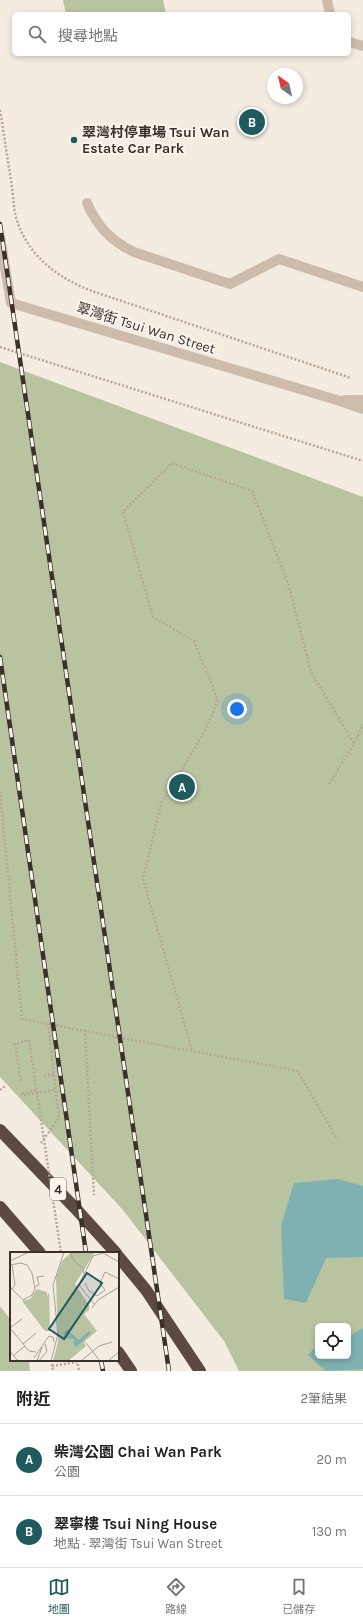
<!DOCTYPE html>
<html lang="zh-TW">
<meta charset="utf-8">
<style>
body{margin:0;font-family:Karla,"Noto Sans TC",sans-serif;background:#f2f2f2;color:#202124}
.controls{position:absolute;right:12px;bottom:12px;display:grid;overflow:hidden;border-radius:6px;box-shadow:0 2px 6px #0003}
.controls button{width:36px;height:36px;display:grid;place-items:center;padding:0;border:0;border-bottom:1px solid #e0e0e0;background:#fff;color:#202124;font:20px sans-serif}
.compass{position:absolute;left:267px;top:68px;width:36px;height:36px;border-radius:50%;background:#fff;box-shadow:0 2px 6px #0003;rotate:326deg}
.you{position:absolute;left:237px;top:709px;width:14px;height:14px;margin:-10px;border:3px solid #fff;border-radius:50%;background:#1a73e8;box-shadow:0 0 0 6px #1a73e833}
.badge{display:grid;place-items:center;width:26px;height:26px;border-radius:50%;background:#1f5a5e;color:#fff;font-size:13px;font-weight:700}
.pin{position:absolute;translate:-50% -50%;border:2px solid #fff;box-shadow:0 1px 4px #0006}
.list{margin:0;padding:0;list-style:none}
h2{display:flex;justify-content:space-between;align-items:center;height:52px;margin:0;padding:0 16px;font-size:17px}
h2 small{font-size:13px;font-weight:400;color:#757577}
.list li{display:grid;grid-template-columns:26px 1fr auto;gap:12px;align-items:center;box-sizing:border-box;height:72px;padding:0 16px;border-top:1px solid #e0e0e0}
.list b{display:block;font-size:15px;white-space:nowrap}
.list p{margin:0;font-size:13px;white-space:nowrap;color:#757577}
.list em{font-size:13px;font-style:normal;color:#757577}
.icon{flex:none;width:22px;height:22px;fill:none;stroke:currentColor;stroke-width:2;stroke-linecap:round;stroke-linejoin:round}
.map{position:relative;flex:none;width:363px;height:1371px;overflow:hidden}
.search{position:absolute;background:#fff;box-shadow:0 2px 6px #0003;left:12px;right:12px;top:12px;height:44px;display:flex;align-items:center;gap:10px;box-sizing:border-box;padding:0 14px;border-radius:6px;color:#757577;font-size:15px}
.sheet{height:196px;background:#fff}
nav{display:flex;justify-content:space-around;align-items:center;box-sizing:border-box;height:56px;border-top:1px solid #e0e0e0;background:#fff;font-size:11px;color:#757577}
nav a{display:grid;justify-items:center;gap:2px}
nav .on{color:#1f5a5e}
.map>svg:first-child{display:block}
.green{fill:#b8c4a0;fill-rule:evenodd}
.water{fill:#7fb0b2}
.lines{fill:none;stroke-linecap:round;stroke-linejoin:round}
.path{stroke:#b9a596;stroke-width:2.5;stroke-dasharray:2 2;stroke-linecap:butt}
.minor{stroke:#cdbbac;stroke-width:10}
.highway{stroke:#5c4a42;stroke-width:12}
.rail-casing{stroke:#3b302b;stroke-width:4.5}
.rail{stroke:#fbf5ee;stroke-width:3;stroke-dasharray:9;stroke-linecap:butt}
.path-bridge{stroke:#b9a596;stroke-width:2.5;stroke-dasharray:2 2;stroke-linecap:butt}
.poi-dot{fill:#1f5a5e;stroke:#fbf5ee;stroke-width:1.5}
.labels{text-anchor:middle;stroke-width:4;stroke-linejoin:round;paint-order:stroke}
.shield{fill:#fbf5ee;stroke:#756b66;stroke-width:1}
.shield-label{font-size:13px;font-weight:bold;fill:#3b302b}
.poi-label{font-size:14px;font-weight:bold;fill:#3b302b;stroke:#fbf5ee;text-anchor:start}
.street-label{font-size:14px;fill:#3b302b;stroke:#fbf5ee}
.inset-road{fill:none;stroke:#aaa098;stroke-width:1}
.view{fill:#1f5a5e;fill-opacity:0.15;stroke:#1f5a5e;stroke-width:2}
.inset-edge{fill:none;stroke:#3b302b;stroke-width:2}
</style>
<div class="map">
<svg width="363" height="1371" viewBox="0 0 363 1371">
<rect width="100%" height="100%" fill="#f4ebe1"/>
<g class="green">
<polygon points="63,0 163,0 166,14 66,14"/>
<path d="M0 362 363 497V1371H239L224 1341 123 1210 0 1077ZM318 1326H348V1356H318Z"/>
<polygon points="0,1306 11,1320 11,1360 29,1360 30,1371 0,1371"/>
</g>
<g class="water">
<polygon points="338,1179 363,1186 363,1257 326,1258 306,1303 284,1299 281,1226 294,1183"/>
<polygon points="363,1328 363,1369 326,1371 308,1355 318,1344 318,1356 348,1356 348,1337"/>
</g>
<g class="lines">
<g class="path">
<path d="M0 110C4 134 7 157 11 180 13 192 13 205 16 217 26 254 57 278 92 291L351 378"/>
<polyline points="0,347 363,461"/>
<polyline points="329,784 354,744 363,724"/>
<polyline points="0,791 22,1019 298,1071 337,1139"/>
<polyline points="85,1030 94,1195"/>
<polyline points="192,1050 143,879 161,804 206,729 218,700 194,641 153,617 123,512 172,463 252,491 289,586 311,672 354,744"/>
<polyline points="44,1076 54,1074"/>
<polyline points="21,1081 15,1044 29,1040"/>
<polyline points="0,1090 5,1086"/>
<polyline points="22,1093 22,1095 56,1090"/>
<polyline points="22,1093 37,1090"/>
<polyline points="41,1143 59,1118 48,1024"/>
<polyline points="51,1360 53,1371"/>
<polyline points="77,1360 79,1371"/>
<polyline points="52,1366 77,1362"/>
</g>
<g class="minor">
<polyline points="327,0 330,14"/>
<polyline points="349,42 363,46"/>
<path d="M87 203C97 226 111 241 134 252L230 284 279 259 363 287"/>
<polyline points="0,237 11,303 337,400 363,409"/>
<polyline points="345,400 363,400"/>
</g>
<g class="highway">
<polyline points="0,1130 75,1208 116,1253"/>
<polyline points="0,1207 40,1253"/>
<polyline points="118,1256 146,1290 200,1371"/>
<polyline points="118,1352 131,1371"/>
</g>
<g class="rail-casing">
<g id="rail">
<polyline points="0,224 169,1371"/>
<polyline points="0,657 86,1253"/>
<polyline points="101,1360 103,1371"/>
</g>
</g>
<use href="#rail" class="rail"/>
<polyline class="path-bridge" points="29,1040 61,1253"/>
</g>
<circle class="poi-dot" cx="74" cy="140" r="4"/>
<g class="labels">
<rect class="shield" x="50" y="1178" width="16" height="22" rx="3"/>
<g class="shield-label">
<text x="58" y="1194">4</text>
</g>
<g class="poi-label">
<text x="82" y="137">翠灣村停車場 Tsui Wan<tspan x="82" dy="16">Estate Car Park</tspan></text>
</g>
<g class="street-label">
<text transform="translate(146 328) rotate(17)" y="5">翠灣街 Tsui Wan Street</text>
</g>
</g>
<g transform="translate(10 1252)">
<rect width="109" height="109" fill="#f4ebe1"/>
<path d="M62 0H85L65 32 79 53V58L74 62 87 79 76 88 74 91 76 94 58 109H43L48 90 46 25 52 9ZM27 37 37 40V44L39 41 40 79H35L12 49 20 47Z" fill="#b8c4a0"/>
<path d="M57 77 69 88 79 79 81 81 66 95 63 92 65 87 53 86 58 84 53 82Z" fill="#7fb0b2"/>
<path class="inset-road" d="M60 1 64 9 73 16 74 22M83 4 69 33 84 52M83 4 93 1 109 10M0 9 19 0M0 13 11 11 17 13 22 21 25 37 22 43 13 48 0 35M75 31 79 39 87 44 95 38 90 31 95 20 109 27M25 35 29 33 27 25 34 24M2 37 5 33 2 13M82 56 88 48 109 35M0 76 19 99 26 100M0 76 12 67M76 91 90 109M13 92 26 81M0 99 8 109M4 103 15 94M24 106 39 84 43 85 44 90M27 109 32 95M29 109 37 99 35 92M41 109 48 82 43 33 54 0M71 109 89 94 102 90M98 109 109 100"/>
<path class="view" d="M77 21 92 31 54 87 39 77Z"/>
<rect width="109" height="109" class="inset-edge"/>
</g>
</svg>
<div class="controls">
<button><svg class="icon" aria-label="locate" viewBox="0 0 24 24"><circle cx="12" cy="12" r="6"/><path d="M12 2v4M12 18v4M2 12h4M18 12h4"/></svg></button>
</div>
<svg class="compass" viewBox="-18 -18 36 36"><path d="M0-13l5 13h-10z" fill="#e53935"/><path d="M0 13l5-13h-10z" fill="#757577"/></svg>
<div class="you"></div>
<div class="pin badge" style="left:182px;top:787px">A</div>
<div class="pin badge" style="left:252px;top:122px">B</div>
<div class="search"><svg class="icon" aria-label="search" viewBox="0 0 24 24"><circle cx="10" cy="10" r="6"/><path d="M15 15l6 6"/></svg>搜尋地點</div>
</div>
<section class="sheet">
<h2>附近<small>2筆結果</small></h2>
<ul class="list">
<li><span class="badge">A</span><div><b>柴灣公園 Chai Wan Park</b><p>公園</p></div><em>20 m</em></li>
<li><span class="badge">B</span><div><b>翠寧樓 Tsui Ning House</b><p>地點 · 翠灣街 Tsui Wan Street</p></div><em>130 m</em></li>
</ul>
</section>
<nav>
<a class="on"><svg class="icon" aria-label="map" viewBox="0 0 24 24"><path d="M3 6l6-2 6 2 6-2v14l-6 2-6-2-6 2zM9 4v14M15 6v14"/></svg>地圖</a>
<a><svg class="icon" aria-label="directions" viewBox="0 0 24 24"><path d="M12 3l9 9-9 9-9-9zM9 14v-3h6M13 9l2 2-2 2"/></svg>路線</a>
<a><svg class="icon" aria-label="saved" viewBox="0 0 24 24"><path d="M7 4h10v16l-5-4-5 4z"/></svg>已儲存</a>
</nav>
